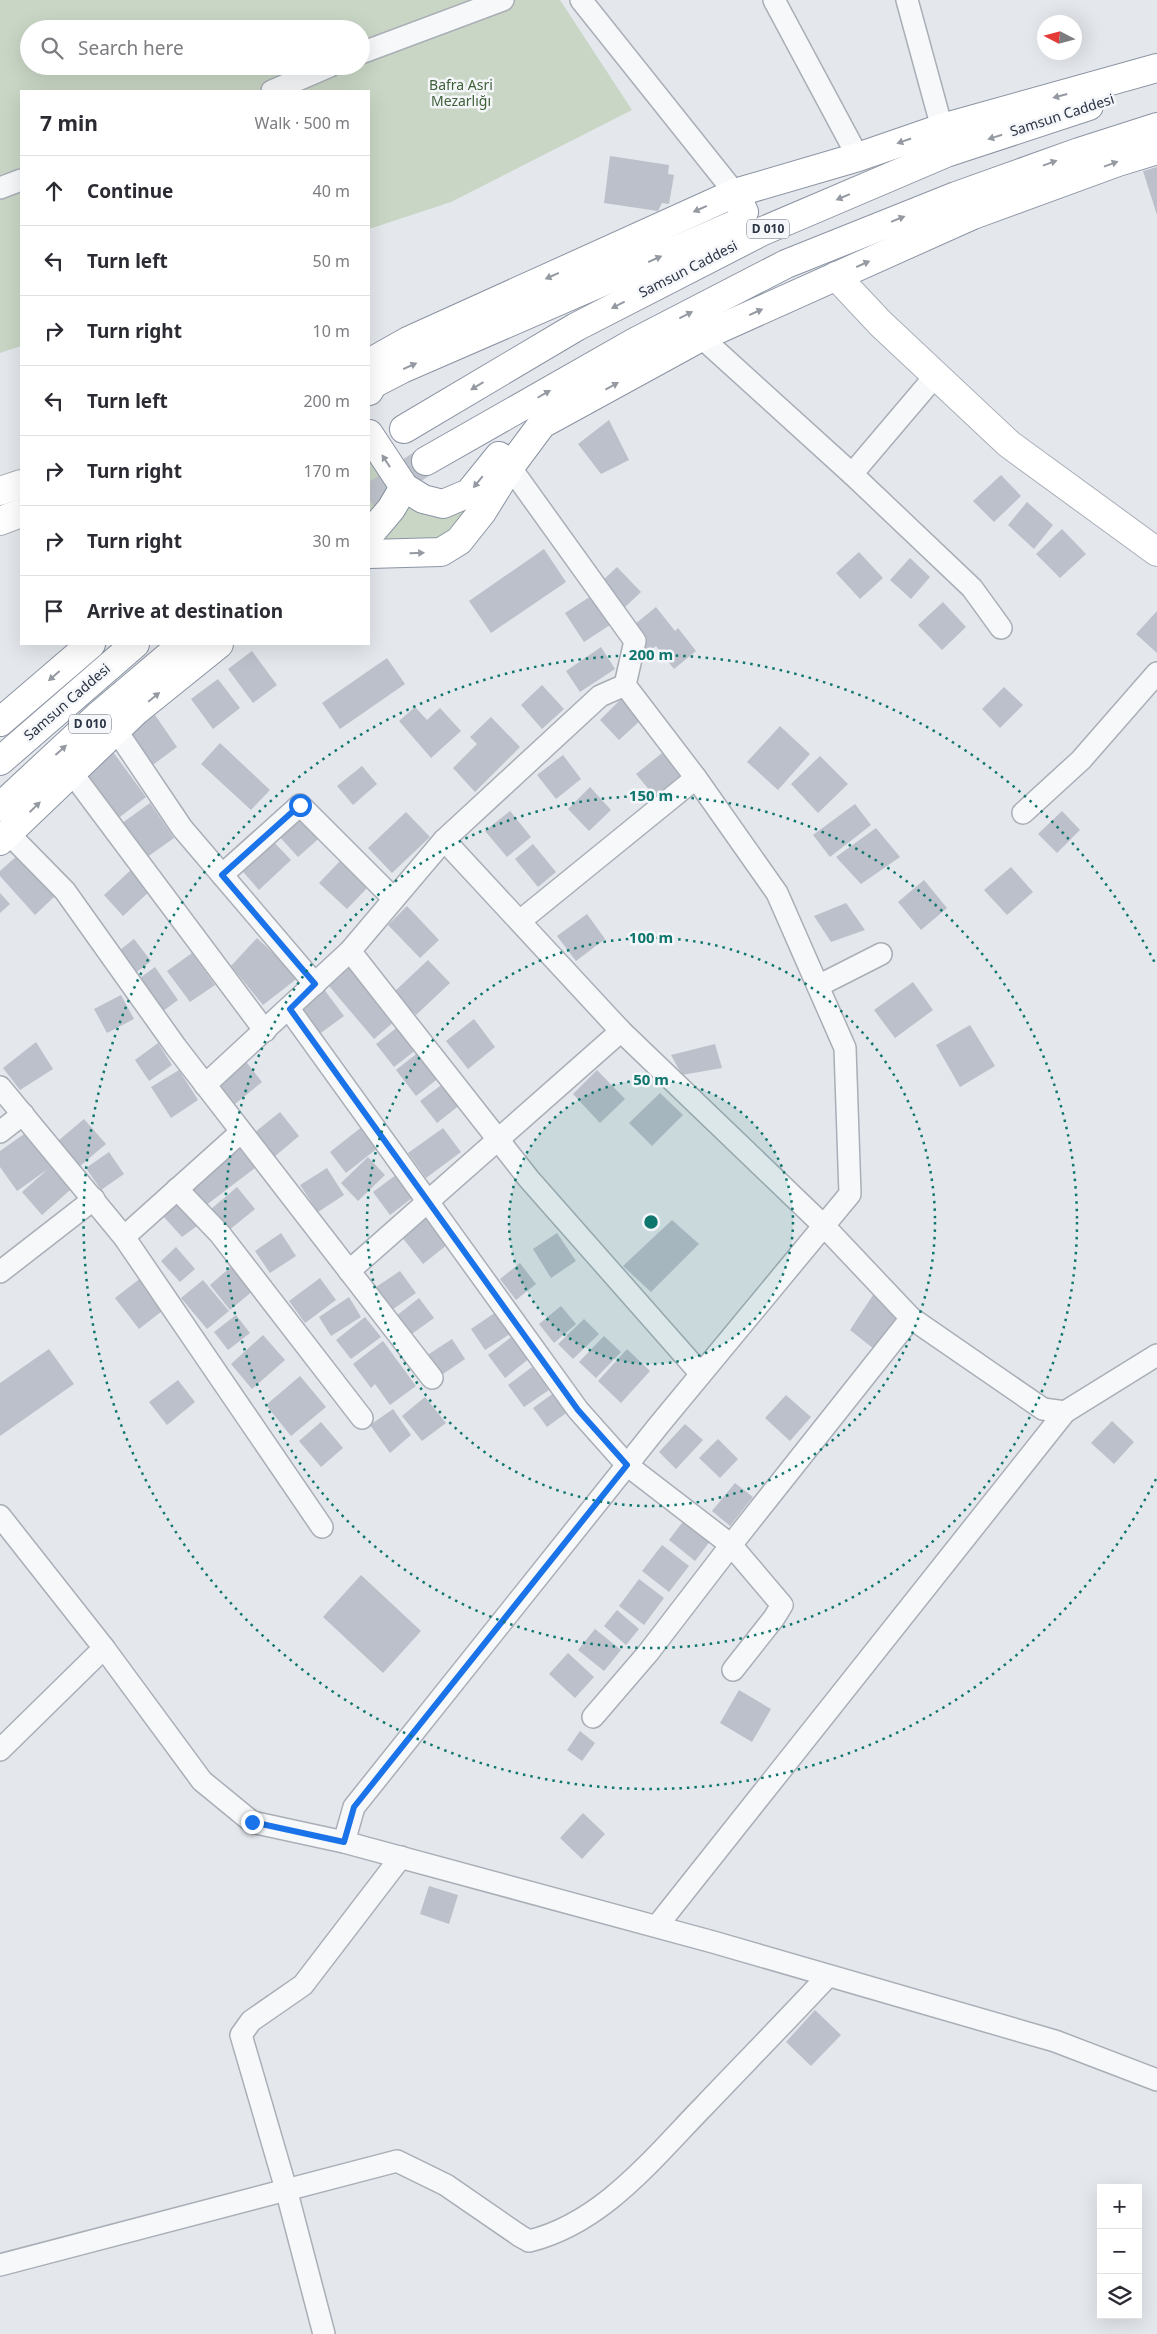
<!DOCTYPE html>
<meta charset="utf-8">
<style>
body{margin:0;font-family:"Noto Sans",sans-serif;background:#f7f7f7;color:#2b2b33}
.controls{position:absolute;right:15px;bottom:15px;display:grid;overflow:hidden;border-radius:0px;box-shadow:0 5px 20px #0002}
.controls button{width:45px;height:45px;display:grid;place-items:center;padding:0;border:0;border-bottom:1px solid #e1e1e2;background:#fff;color:#2b2b33;font:25px sans-serif}
.compass{position:absolute;left:1037px;top:15px;width:45px;height:45px;border-radius:50%;background:#fff;box-shadow:0 5px 20px #0002;rotate:276deg}
.stop{position:absolute;width:15px;height:15px;margin:-11px;border:4px solid #1a73e8;border-radius:50%;background:#fff}
.stop.end{background:#1a73e8;border-color:#fff;box-shadow:0 1px 5px #0008}
.list{margin:0;padding:0;list-style:none}
h2{display:flex;justify-content:space-between;align-items:center;height:65px;margin:0;padding:0 20px;font-size:21px}
h2 small{font-size:16px;font-weight:400;color:#7c7c81}
.list li{display:grid;grid-template-columns:32px 1fr auto;gap:15px;align-items:center;box-sizing:border-box;height:70px;padding:0 20px;border-top:1px solid #e1e1e2}
.list b{display:block;font-size:19px;white-space:nowrap}
.list em{font-size:16px;font-style:normal;color:#7c7c81}
.icon{flex:none;width:28px;height:28px;fill:none;stroke:currentColor;stroke-width:2;stroke-linecap:round;stroke-linejoin:round}
.map{position:relative;flex:none;width:1157px;height:2334px;overflow:hidden}
.search{position:absolute;background:#fff;box-shadow:0 5px 20px #0002;left:20px;top:20px;width:350px;height:55px;display:flex;align-items:center;gap:12px;box-sizing:border-box;padding:0 18px;border-radius:28px;color:#7c7c81;font-size:19px}
.panel{position:absolute;background:#fff;box-shadow:0 5px 20px #0002;left:20px;top:90px;width:350px;height:555px;border-radius:0px}
.map>svg:first-child{display:block}
.green{fill:#c9d6c5;fill-rule:evenodd}
.building{fill:#bbc0ca}
.lines{fill:none;stroke-linecap:round;stroke-linejoin:round}
.highway-tunnel{stroke:#bfc3cb;stroke-width:28;stroke-dasharray:28 14;stroke-linecap:butt}
.street-casing{stroke:#a9aeb7;stroke-width:24}
.secondary-casing{stroke:#a9aeb7;stroke-width:30}
.highway-casing{stroke:#8b94a3;stroke-width:30}
.street{stroke:#f7f8fa;stroke-width:21}
.secondary{stroke:#fff;stroke-width:28}
.highway{stroke:#fff;stroke-width:28}
.oneway{fill:#959aa2}
.route{stroke:#1a73e8;stroke-width:6}
.ring{fill:none;stroke:#0f766e;stroke-width:2.5;stroke-dasharray:2.5 5}
.labels{text-anchor:middle;stroke-width:5;stroke-linejoin:round;paint-order:stroke}
.shield{fill:#f4f6f9;stroke:#676e7b;stroke-width:1}
.shield-label{font-size:12px;font-weight:bold;fill:#2b3445}
.park-label{font-size:14px;fill:#3f6138;stroke:#f4f6f9}
.street-label{font-size:14px;fill:#2b3445;stroke:#f4f6f9}
.centre{fill:#0f766e;stroke:#f4f6f9;stroke-width:2.5}
.ring-label{font-size:15px;text-anchor:middle;font-weight:bold;fill:#0f766e;stroke:#f4f6f9;stroke-width:5;stroke-linejoin:round;paint-order:stroke}
</style>
<div class="map">
<svg width="1157" height="2334" viewBox="0 0 1157 2334">
<rect width="100%" height="100%" fill="#e4e7ec"/>
<g class="green">
<path d="M0 0H560L632 110 451 202 369 229V91H21V346L0 353ZM29 29H361V66H29Z"/>
<path d="M369 458C384 473 387 496 369 512Z"/>
<path d="M481 494C472 505 463 520 452 530 433 547 397 542 373 542 391 530 404 525 409 502Z"/>
</g>
<g class="building">
<polygon points="610,156 669,165 668,174 674,175 669,204 662,203 658,211 604,203"/>
<polygon points="1157,167 1157,215 1143,171"/>
<polygon points="609,420 629,460 601,474 578,444"/>
<polygon points="1001,475 1021,496 994,522 973,501"/>
<polygon points="1027,502 1053,525 1034,549 1008,525"/>
<polygon points="1062,529 1086,554 1060,578 1036,554"/>
<polygon points="544,549 566,582 491,633 469,601"/>
<polygon points="859,552 883,578 860,599 836,573"/>
<polygon points="910,558 930,577 911,599 890,580"/>
<polygon points="617,567 641,592 625,607 601,582"/>
<polygon points="591,596 610,625 584,642 565,613"/>
<polygon points="943,602 966,627 942,650 918,625"/>
<polygon points="656,607 675,631 678,628 696,651 674,669 656,646 648,652 629,629"/>
<polygon points="1157,611 1157,653 1136,634"/>
<polygon points="601,647 615,669 580,692 566,671"/>
<polygon points="252,651 277,685 253,703 228,669"/>
<polygon points="387,658 405,684 340,729 322,703"/>
<polygon points="218,679 240,708 213,729 191,699"/>
<polygon points="542,685 564,709 542,729 521,705"/>
<polygon points="1004,687 1023,705 1000,728 982,709"/>
<polygon points="622,698 642,719 619,740 600,720"/>
<polygon points="415,707 427,720 440,708 461,731 431,758 399,721"/>
<polygon points="155,715 177,747 150,767 128,735"/>
<polygon points="491,717 520,747 475,792 453,768 477,744 470,737"/>
<polygon points="780,726 810,754 778,790 747,762"/>
<polygon points="220,743 270,790 251,810 201,764"/>
<polygon points="113,752 146,797 116,820 83,775"/>
<polygon points="662,753 681,776 656,798 636,774"/>
<polygon points="563,755 581,779 556,799 537,775"/>
<polygon points="820,756 848,784 818,813 791,784"/>
<polygon points="362,766 377,784 353,805 337,786"/>
<polygon points="590,787 611,810 589,831 568,809"/>
<polygon points="150,803 174,838 143,860 118,826"/>
<polygon points="855,804 871,825 830,857 813,835"/>
<polygon points="305,811 325,833 298,857 278,835"/>
<polygon points="510,811 531,837 507,857 485,831"/>
<polygon points="1062,811 1080,830 1057,853 1038,834"/>
<polygon points="406,812 430,837 392,873 368,848"/>
<polygon points="876,828 900,857 861,884 836,857"/>
<polygon points="268,836 291,860 259,890 237,865"/>
<polygon points="533,844 556,872 538,887 515,859"/>
<polygon points="18,855 55,896 35,915 0,876 0,871"/>
<polygon points="340,861 368,887 347,909 319,883"/>
<polygon points="1011,867 1033,892 1007,915 984,890"/>
<polygon points="133,868 152,889 123,916 104,895"/>
<polygon points="924,880 947,908 921,930 898,902"/>
<polygon points="0,893 10,904 0,913"/>
<polygon points="846,903 865,930 831,942 814,916"/>
<polygon points="407,906 439,940 420,958 388,925"/>
<polygon points="587,914 605,939 576,961 557,936"/>
<polygon points="257,938 299,977 263,1005 231,966"/>
<polygon points="134,939 151,961 133,975 116,953"/>
<polygon points="192,953 215,985 190,1002 167,971"/>
<polygon points="428,960 450,983 416,1015 394,992"/>
<polygon points="155,967 178,1000 159,1014 136,981"/>
<polygon points="350,967 396,1020 374,1039 329,986"/>
<polygon points="913,982 933,1010 895,1038 874,1010"/>
<polygon points="323,988 344,1016 318,1035 297,1007"/>
<polygon points="121,995 134,1019 107,1033 94,1009"/>
<polygon points="474,1019 495,1047 468,1069 446,1041"/>
<polygon points="970,1025 995,1066 960,1087 936,1045"/>
<polygon points="399,1026 417,1049 394,1067 376,1044"/>
<polygon points="36,1042 53,1069 20,1090 3,1068"/>
<polygon points="158,1043 172,1065 149,1081 135,1060"/>
<polygon points="715,1044 722,1068 682,1075 671,1055"/>
<polygon points="420,1051 440,1077 416,1096 396,1070"/>
<polygon points="244,1059 262,1082 235,1104 216,1081"/>
<polygon points="179,1070 198,1100 171,1118 151,1087"/>
<polygon points="597,1070 625,1099 600,1123 573,1094"/>
<polygon points="444,1083 461,1104 437,1123 420,1101"/>
<polygon points="660,1093 683,1115 652,1146 629,1123"/>
<polygon points="280,1112 299,1136 274,1157 254,1133"/>
<polygon points="84,1119 106,1144 80,1166 58,1141"/>
<polygon points="363,1126 379,1147 346,1173 330,1152"/>
<polygon points="443,1128 461,1152 426,1178 408,1153"/>
<polygon points="27,1132 70,1190 42,1215 22,1192 48,1169 17,1191 0,1167 0,1151"/>
<polygon points="236,1144 255,1168 205,1206 187,1184"/>
<polygon points="109,1152 124,1174 101,1190 86,1168"/>
<polygon points="368,1157 385,1175 358,1201 341,1183"/>
<polygon points="327,1168 344,1195 318,1212 300,1185"/>
<polygon points="400,1172 416,1195 390,1215 373,1192"/>
<polygon points="237,1187 255,1209 228,1231 211,1209"/>
<polygon points="186,1199 201,1223 182,1237 163,1216"/>
<polygon points="423,1212 448,1244 423,1264 398,1232"/>
<polygon points="672,1220 699,1244 651,1292 623,1266"/>
<polygon points="281,1233 296,1256 270,1273 255,1251"/>
<polygon points="557,1233 576,1261 551,1278 533,1249"/>
<polygon points="176,1247 195,1269 180,1282 161,1261"/>
<polygon points="520,1263 536,1284 516,1300 500,1279"/>
<polygon points="233,1265 254,1290 230,1310 210,1285"/>
<polygon points="400,1271 416,1293 389,1312 373,1289"/>
<polygon points="142,1277 166,1308 139,1329 115,1298"/>
<polygon points="320,1278 336,1300 305,1323 289,1301"/>
<polygon points="203,1280 229,1311 207,1329 181,1298"/>
<polygon points="875,1292 897,1316 874,1349 850,1330"/>
<polygon points="349,1297 361,1317 331,1336 319,1317"/>
<polygon points="419,1298 434,1318 409,1336 395,1317"/>
<polygon points="561,1306 576,1324 554,1343 539,1324"/>
<polygon points="499,1310 513,1332 485,1350 471,1329"/>
<polygon points="236,1315 250,1333 228,1350 214,1332"/>
<polygon points="365,1317 381,1337 351,1359 336,1340"/>
<polygon points="584,1319 599,1334 573,1359 558,1344"/>
<polygon points="263,1335 285,1360 252,1389 231,1364"/>
<polygon points="514,1335 531,1357 505,1378 488,1355"/>
<polygon points="604,1336 621,1352 596,1378 579,1362"/>
<polygon points="452,1339 465,1359 440,1376 426,1356"/>
<polygon points="383,1341 416,1386 390,1405 375,1384 371,1388 353,1364"/>
<polygon points="49,1349 74,1384 0,1436 0,1383"/>
<polygon points="627,1349 650,1371 621,1403 598,1381"/>
<polygon points="532,1367 549,1390 524,1407 508,1385"/>
<polygon points="300,1376 326,1407 291,1436 266,1405"/>
<polygon points="178,1380 195,1402 167,1425 149,1402"/>
<polygon points="555,1392 569,1411 547,1427 533,1408"/>
<polygon points="786,1395 811,1417 790,1441 765,1418"/>
<polygon points="425,1397 446,1423 422,1441 402,1416"/>
<polygon points="393,1409 411,1435 390,1453 370,1425"/>
<polygon points="1112,1421 1134,1442 1114,1464 1091,1443"/>
<polygon points="321,1422 343,1448 321,1467 299,1441"/>
<polygon points="685,1424 703,1440 676,1469 659,1452"/>
<polygon points="718,1439 738,1459 720,1478 699,1458"/>
<polygon points="735,1483 753,1497 730,1526 712,1511"/>
<polygon points="685,1519 711,1540 695,1561 669,1540"/>
<polygon points="662,1545 689,1566 669,1592 642,1571"/>
<polygon points="361,1575 421,1631 383,1673 323,1617"/>
<polygon points="639,1579 664,1598 644,1625 619,1606"/>
<polygon points="617,1610 639,1629 626,1645 604,1626"/>
<polygon points="595,1629 621,1650 604,1671 578,1650"/>
<polygon points="568,1653 594,1677 575,1698 549,1674"/>
<polygon points="739,1690 771,1709 752,1742 720,1723"/>
<polygon points="580,1731 595,1743 582,1761 567,1750"/>
<polygon points="583,1813 605,1834 582,1859 560,1838"/>
<polygon points="429,1886 458,1895 449,1924 420,1914"/>
<polygon points="815,2010 841,2035 811,2066 786,2042"/>
</g>
<g class="lines">
<polyline class="highway-tunnel" points="369,499 426,461"/>
<g class="street-casing">
<g id="street">
<polyline points="581,0 735,193"/>
<polyline points="774,0 858,157"/>
<polyline points="907,0 942,128"/>
<polyline points="361,53 503,0"/>
<polyline points="272,91 330,66"/>
<polyline points="0,188 21,180"/>
<polyline points="701,337 852,474 972,588 1001,628"/>
<polyline points="852,474 936,375"/>
<polyline points="116,730 182,828 315,984"/>
<polyline points="72,773 265,1031"/>
<polyline points="1023,813 1081,760 1157,673"/>
<polyline points="8,833 65,891 176,1047 432,1378"/>
<polyline points="444,840 621,1031 824,1226 911,1318 1043,1409 1065,1412"/>
<polyline points="222,875 300,805 394,899"/>
<polyline points="520,921 696,778"/>
<polyline points="350,951 529,1179 701,1374"/>
<polyline points="818,986 881,954"/>
<polyline points="289,1009 578,1410 627,1465 731,1545 782,1605 774,1618 733,1670"/>
<polyline points="205,1085 350,951 444,840 600,696 625,685"/>
<polyline points="0,1087 124,1237 322,1527"/>
<polyline points="0,1132 23,1114"/>
<polyline points="177,1189 220,1234 362,1418"/>
<polyline points="124,1237 241,1132"/>
<polyline points="349,1271 621,1031"/>
<polyline points="0,1272 94,1199"/>
<polyline points="0,1516 104,1648 202,1781 252,1822 344,1842 713,1942 1055,2041 1157,2080"/>
<polyline points="593,1717 648,1653 731,1545 911,1318"/>
<polyline points="0,1750 104,1648"/>
<polyline points="344,1842 354,1807 659,1425 850,1194 845,1048 777,893 696,778 625,685 635,641 510,467"/>
<polyline points="657,1926 1065,1412 1157,1355"/>
<path d="M0 2265 397 2161 446 2185 520 2236 529 2241C603 2223 653 2158 704 2106 745 2063 787 2020 828 1976"/>
<polyline points="324,2334 286,2189 241,2035 251,2021 303,1985 401,1857"/>
</g>
</g>
<g class="secondary-casing">
<g id="secondary">
<polyline points="836,276 880,323 1009,444 1157,552"/>
<polyline points="0,491 21,484"/>
<polyline points="0,521 21,513"/>
</g>
</g>
<g class="highway-casing">
<g id="highway">
<polyline points="369,363 408,341 735,193 858,157 942,128 1157,68"/>
<polyline points="369,391 373,384 402,369 738,223 744,212 735,193"/>
<polyline points="404,429 576,327 763,231 946,153 1089,106"/>
<polyline points="369,434 404,487 423,499 443,504 469,493 499,456"/>
<polyline points="426,461 635,342 786,264 956,196 1079,152 1157,127"/>
<polyline points="369,535 391,509 404,487"/>
<polyline points="369,554 441,552 459,541 482,512 510,467 542,424 701,337 973,215 1118,162 1157,150"/>
<polyline points="0,722 91,644"/>
<polyline points="0,761 135,644"/>
<polyline points="0,807 98,716 183,644"/>
<polyline points="0,841 137,710 219,644"/>
</g>
</g>
<use href="#street" class="street"/>
<use href="#secondary" class="secondary"/>
<use href="#highway" class="highway"/>
</g>
<defs><path id="oneway-solid" d="M-6-.8H1V-3.2L6.5 0L1 3.2V.8H-6Z" transform="scale(1.25)"/></defs>
<g class="oneway">
<use href="#oneway-solid" transform="translate(1060 96) rotate(165)"/>
<use href="#oneway-solid" transform="translate(995 137) rotate(162)"/>
<use href="#oneway-solid" transform="translate(904 141) rotate(161)"/>
<use href="#oneway-solid" transform="translate(1050 163) rotate(-20)"/>
<use href="#oneway-solid" transform="translate(1111 164) rotate(-20)"/>
<use href="#oneway-solid" transform="translate(843 197) rotate(157)"/>
<use href="#oneway-solid" transform="translate(700 209) rotate(156)"/>
<use href="#oneway-solid" transform="translate(898 219) rotate(-22)"/>
<use href="#oneway-solid" transform="translate(655 259) rotate(-24)"/>
<use href="#oneway-solid" transform="translate(863 264) rotate(-24)"/>
<use href="#oneway-solid" transform="translate(552 276) rotate(156)"/>
<use href="#oneway-solid" transform="translate(618 305) rotate(153)"/>
<use href="#oneway-solid" transform="translate(756 312) rotate(-24)"/>
<use href="#oneway-solid" transform="translate(686 315) rotate(-27)"/>
<use href="#oneway-solid" transform="translate(410 366) rotate(-24)"/>
<use href="#oneway-solid" transform="translate(477 386) rotate(149)"/>
<use href="#oneway-solid" transform="translate(612 386) rotate(-29)"/>
<use href="#oneway-solid" transform="translate(544 394) rotate(-30)"/>
<use href="#oneway-solid" transform="translate(386 461) rotate(-123)"/>
<use href="#oneway-solid" transform="translate(478 482) rotate(129)"/>
<use href="#oneway-solid" transform="translate(417 553) rotate(-2)"/>
<use href="#oneway-solid" transform="translate(54 676) rotate(139)"/>
<use href="#oneway-solid" transform="translate(154 697) rotate(-39)"/>
<use href="#oneway-solid" transform="translate(61 750) rotate(-42)"/>
<use href="#oneway-solid" transform="translate(35 807) rotate(-44)"/>
</g>
<g class="lines">
<polyline class="route" points="252,1822 344,1842 354,1807 627,1465 578,1410 290,1009 315,984 222,875 300,805"/>
</g>
<circle cx="651" cy="1222" r="142" fill="#0f766e" fill-opacity=".12"/>
<g class="ring">
<circle cx="651" cy="1222" r="142"/>
<circle cx="651" cy="1222" r="284"/>
<circle cx="651" cy="1222" r="426"/>
<path d="M1156 1479A567 567 0 1 1 1156 965"/>
</g>
<g class="labels">
<g class="shield">
<rect x="747" y="219.5" width="42" height="19" rx="4"/>
<rect x="69" y="714.5" width="42" height="19" rx="4"/>
</g>
<g class="shield-label">
<text x="768" y="233">D 010</text>
<text x="90" y="728">D 010</text>
</g>
<g class="park-label">
<text x="461" y="90">Bafra Asri<tspan x="461" dy="16">Mezarlığı</tspan></text>
</g>
<g class="street-label">
<text transform="translate(1062 115) rotate(-18)" y="5">Samsun Caddesi</text>
<text transform="translate(688 269) rotate(-27)" y="5">Samsun Caddesi</text>
<text transform="translate(67 702) rotate(-41)" y="5">Samsun Caddesi</text>
</g>
</g>
<circle cx="651" cy="1222" r="8" class="centre"/>
<g class="ring-label">
<text x="651" y="660">200 m</text>
<text x="651" y="801">150 m</text>
<text x="651" y="943">100 m</text>
<text x="651" y="1085">50 m</text>
</g>
</svg>
<div class="controls">
<button>+</button>
<button>−</button>
<button><svg class="icon" aria-label="layers" viewBox="0 0 24 24"><path d="M12 4l9 5-9 5-9-5zM3 14l9 5 9-5"/></svg></button>
</div>
<svg class="compass" viewBox="-18 -18 36 36"><path d="M0-13l5 13h-10z" fill="#e53935"/><path d="M0 13l5-13h-10z" fill="#7c7c81"/></svg>
<div class="stop" style="left:300px;top:805px"></div>
<div class="stop end" style="left:252px;top:1822px"></div>
<div class="search"><svg class="icon" aria-label="search" viewBox="0 0 24 24"><circle cx="10" cy="10" r="6"/><path d="M15 15l6 6"/></svg>Search here</div>
<section class="panel">
<h2>7 min<small>Walk · 500 m</small></h2>
<ul class="list">
<li><svg class="icon" aria-label="ahead" viewBox="0 0 24 24"><path d="M12 20V5M6 11l6-6 6 6"/></svg><div><b>Continue</b></div><em>40 m</em></li>
<li><svg class="icon" aria-label="left" viewBox="0 0 24 24"><path d="M17 20v-9H6M10 6l-5 5 5 5"/></svg><div><b>Turn left</b></div><em>50 m</em></li>
<li><svg class="icon" aria-label="right" viewBox="0 0 24 24"><path d="M7 20v-9h11M14 6l5 5-5 5"/></svg><div><b>Turn right</b></div><em>10 m</em></li>
<li><svg class="icon" aria-label="left" viewBox="0 0 24 24"><path d="M17 20v-9H6M10 6l-5 5 5 5"/></svg><div><b>Turn left</b></div><em>200 m</em></li>
<li><svg class="icon" aria-label="right" viewBox="0 0 24 24"><path d="M7 20v-9h11M14 6l5 5-5 5"/></svg><div><b>Turn right</b></div><em>170 m</em></li>
<li><svg class="icon" aria-label="right" viewBox="0 0 24 24"><path d="M7 20v-9h11M14 6l5 5-5 5"/></svg><div><b>Turn right</b></div><em>30 m</em></li>
<li><svg class="icon" aria-label="arrive" viewBox="0 0 24 24"><path d="M6 21V4h12l-3 4 3 4H6"/></svg><div><b>Arrive at destination</b></div></li>
</ul>
</section>
</div>
